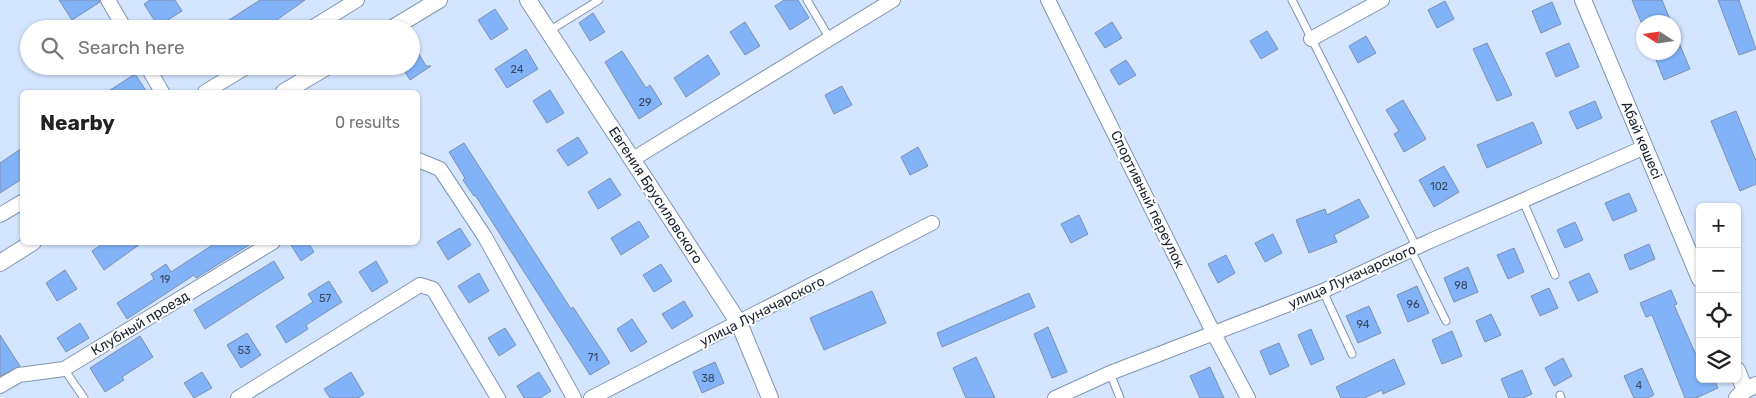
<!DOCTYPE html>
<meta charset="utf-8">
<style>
body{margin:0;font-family:Rubik,sans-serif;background:#f6f6f6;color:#222}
.controls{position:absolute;right:15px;bottom:15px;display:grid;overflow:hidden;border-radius:8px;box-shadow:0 1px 4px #0004}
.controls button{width:45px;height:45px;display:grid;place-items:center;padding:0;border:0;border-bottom:1px solid #e0e0e0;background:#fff;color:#222;font:25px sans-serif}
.compass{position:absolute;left:1636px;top:15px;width:45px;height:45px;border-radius:50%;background:#fff;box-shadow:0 1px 4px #0004;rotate:282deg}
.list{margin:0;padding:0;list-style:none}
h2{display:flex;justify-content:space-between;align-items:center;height:65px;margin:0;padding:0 20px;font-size:21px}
h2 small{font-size:16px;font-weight:400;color:#767676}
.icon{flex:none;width:28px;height:28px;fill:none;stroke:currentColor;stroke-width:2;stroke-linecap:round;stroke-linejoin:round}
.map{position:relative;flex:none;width:1756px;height:398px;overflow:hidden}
.search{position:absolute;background:#fff;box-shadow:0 1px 4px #0004;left:20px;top:20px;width:400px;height:55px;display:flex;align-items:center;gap:12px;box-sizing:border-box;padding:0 18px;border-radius:28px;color:#767676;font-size:19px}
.panel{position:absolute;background:#fff;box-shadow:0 1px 4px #0004;left:20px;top:90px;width:400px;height:155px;border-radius:8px}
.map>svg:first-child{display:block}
.building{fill:#82b3f9;stroke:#7c90ae}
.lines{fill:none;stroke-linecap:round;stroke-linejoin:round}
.service-casing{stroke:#8095b2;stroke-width:9}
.minor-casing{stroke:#8095b2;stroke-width:16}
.tertiary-casing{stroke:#8095b2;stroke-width:18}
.service{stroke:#fff;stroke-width:7}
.minor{stroke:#fff;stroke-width:14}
.tertiary{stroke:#fff;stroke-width:16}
.labels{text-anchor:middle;stroke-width:4;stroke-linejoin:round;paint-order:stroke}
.number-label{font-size:11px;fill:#364862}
.street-label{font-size:14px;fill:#1c242f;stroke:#fff}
</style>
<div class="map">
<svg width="1756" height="398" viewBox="0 0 1756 398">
<rect width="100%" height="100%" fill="#d4e5ff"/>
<g class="building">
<polygon points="59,0 99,0 100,2 72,20"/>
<polygon points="150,0 175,0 182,11 158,26 144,4"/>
<polygon points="260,0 305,0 264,29 215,29"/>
<polygon points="784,0 798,0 809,18 790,30 775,6"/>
<polygon points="1632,0 1662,0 1671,22 1641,22"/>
<polygon points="1718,0 1739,0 1756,49 1739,55"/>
<polygon points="1445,1 1454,19 1437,28 1428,10"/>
<polygon points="1552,2 1561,24 1541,33 1532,11"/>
<polygon points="495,9 508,29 491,40 478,20"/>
<polygon points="593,13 605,32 590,41 579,23"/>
<polygon points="745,22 760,46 745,55 730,32"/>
<polygon points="1112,22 1122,38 1105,48 1095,33"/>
<polygon points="1267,31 1278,49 1261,59 1250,41"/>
<polygon points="1674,31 1690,69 1664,80 1653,52 1674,52"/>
<polygon points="1366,36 1376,53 1358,63 1349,46"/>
<polygon points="1487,43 1512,95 1497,101 1473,49"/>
<polygon points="1569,43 1579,67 1556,77 1546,53"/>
<polygon points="526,49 538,69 507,88 495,69"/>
<polygon points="622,51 646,88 650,85 662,104 639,119 605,62"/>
<polygon points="419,54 426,66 431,66 410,80 401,66 411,66 411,59"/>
<polygon points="708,55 720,74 686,97 674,78"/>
<polygon points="1126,60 1136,75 1119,85 1110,70"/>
<polygon points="135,74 147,92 107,92"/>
<polygon points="842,86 852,105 834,114 825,95"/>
<polygon points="550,90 564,113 547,123 533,101"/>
<polygon points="1403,100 1426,139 1404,152 1394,134 1399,131 1386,110"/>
<polygon points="1595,101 1602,118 1577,129 1569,112"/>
<polygon points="1736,111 1756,161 1756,184 1740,191 1711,121"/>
<polygon points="1533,122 1542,143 1487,168 1477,145"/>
<polygon points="578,137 588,153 568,166 557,150"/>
<polygon points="464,143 571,309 573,307 610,363 590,375 475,195 474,196 463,180 465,178 449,152"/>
<polygon points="918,147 928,166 910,175 901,157"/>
<polygon points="22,148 22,179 0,193 0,163"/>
<polygon points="1444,166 1459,192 1434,207 1419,180"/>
<polygon points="610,178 621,195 598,209 588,192"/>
<polygon points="1629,193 1637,211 1613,221 1605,203"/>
<polygon points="1359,199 1369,217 1334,235 1337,242 1309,253 1296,220 1325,209 1327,215"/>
<polygon points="1079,215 1088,234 1071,243 1061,224"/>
<polygon points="639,221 649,237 621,255 611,238"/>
<polygon points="1575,222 1583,240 1565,248 1557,230"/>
<polygon points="460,228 471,245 448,260 437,242"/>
<polygon points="1273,234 1282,253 1265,262 1255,243"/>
<polygon points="105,242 143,242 104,270 92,251"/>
<polygon points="217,242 254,242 196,278 194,275 127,319 117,303 154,279 151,274 166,264 171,272"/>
<polygon points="289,242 308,242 314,252 301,261"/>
<polygon points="1649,244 1655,259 1630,270 1624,255"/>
<polygon points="1514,248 1524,272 1508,279 1497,255"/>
<polygon points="1226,255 1235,273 1218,283 1208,264"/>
<polygon points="274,261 284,278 205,329 194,310"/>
<polygon points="376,261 388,282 372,292 359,272"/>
<polygon points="661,264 672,281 654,292 643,275"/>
<polygon points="1468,267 1478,292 1454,302 1444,278"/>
<polygon points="65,270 77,289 57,301 46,283"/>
<polygon points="479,273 489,291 469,303 458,286"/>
<polygon points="1589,273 1598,292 1578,301 1569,282"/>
<polygon points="329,281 342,302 306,325 308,329 286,343 276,326 313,302 308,294"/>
<polygon points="1417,286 1429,313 1408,322 1397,295"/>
<polygon points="1549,288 1558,308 1540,316 1531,296"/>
<polygon points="1671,290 1677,304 1674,305 1696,355 1700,353 1700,379 1714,379 1718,388 1696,398 1685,398 1652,315 1646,317 1640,303"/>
<polygon points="872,291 886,323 824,350 810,318"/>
<polygon points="1029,293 1035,307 942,347 937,333"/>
<polygon points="684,301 693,316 672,329 662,314"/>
<polygon points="1369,306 1381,333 1358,343 1346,316"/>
<polygon points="1491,314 1501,335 1485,342 1476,321"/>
<polygon points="632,319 647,342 631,352 617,329"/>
<polygon points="80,323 89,338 66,352 57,338"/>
<polygon points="1048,327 1067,372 1052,378 1034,334"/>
<polygon points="505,328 516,345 499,356 488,338"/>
<polygon points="1311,329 1324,359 1311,365 1298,335"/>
<polygon points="1452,331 1462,356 1442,364 1432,340"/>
<polygon points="247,333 261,355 241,368 227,345"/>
<polygon points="0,335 20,366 0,376"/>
<polygon points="140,336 153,357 122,377 124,380 105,392 90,368"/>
<polygon points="1279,343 1289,366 1270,375 1260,351"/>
<polygon points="976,357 995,398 966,398 953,368"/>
<polygon points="1563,358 1572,376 1554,386 1545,368"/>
<polygon points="1394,359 1405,384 1383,394 1382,390 1364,398 1341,398 1336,387"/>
<polygon points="715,362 724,383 702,393 693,372"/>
<polygon points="1210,367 1224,398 1200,398 1190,376"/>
<polygon points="1642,368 1654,395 1647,398 1634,398 1624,376"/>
<polygon points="1522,370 1532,394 1523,398 1509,398 1501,379"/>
<polygon points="202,372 212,388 194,398 184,383"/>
<polygon points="351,372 364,394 358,398 330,398 324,389"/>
<polygon points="539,372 551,391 540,398 524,398 517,386"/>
</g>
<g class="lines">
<g class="service-casing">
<g id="service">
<polyline points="807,0 830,39"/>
<polyline points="1292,0 1417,248"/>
<polyline points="549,31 599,0"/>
<polyline points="1523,201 1555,275"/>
<polyline points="1411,250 1446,321"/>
<polyline points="1323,291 1352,354"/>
<polyline points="64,369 84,398"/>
<polyline points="1110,373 1120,398"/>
<polyline points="1560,395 1561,398"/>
</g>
</g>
<g class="minor-casing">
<g id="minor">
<polyline points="108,0 125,29"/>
<polyline points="1048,0 1214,334 1248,398"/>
<polyline points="310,29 357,0"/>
<polyline points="1311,39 1382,0"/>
<polyline points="147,66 162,92"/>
<polyline points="205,92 248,66"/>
<polyline points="633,159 893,0"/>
<polyline points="418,160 440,169 485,237 574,398"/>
<polyline points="0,215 22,202"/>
<polyline points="0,386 19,375 64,369 273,242"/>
<polyline points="238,398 420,285 433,289 498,398"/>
<polyline points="591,398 932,223"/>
<polyline points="1055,398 1110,373 1323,291 1430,241 1645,147"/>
</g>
</g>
<g class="tertiary-casing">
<g id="tertiary">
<polyline points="528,0 739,323 770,398"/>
<polyline points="1583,0 1700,279"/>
<polyline points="391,29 439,0"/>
<polyline points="284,92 328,66"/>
<polyline points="0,263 33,242"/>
<polyline points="1737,370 1745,390"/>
<polyline points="1737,398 1745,390 1756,385"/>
</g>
</g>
<use href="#service" class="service"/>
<use href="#minor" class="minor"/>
<use href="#tertiary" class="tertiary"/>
</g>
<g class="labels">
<g class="number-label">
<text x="517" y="73">24</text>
<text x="645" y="106">29</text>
<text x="1439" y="190">102</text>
<text x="165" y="283">19</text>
<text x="1461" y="289">98</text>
<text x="325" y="302">57</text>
<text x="1413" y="308">96</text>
<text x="1363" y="328">94</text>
<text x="244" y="354">53</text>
<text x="593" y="361">71</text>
<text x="708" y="382">38</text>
<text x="1639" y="389">4</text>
</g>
<g class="street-label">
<text transform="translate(1642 140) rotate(67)" y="5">Абай көшесі</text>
<text transform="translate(656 195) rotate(57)" y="5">Евгения Брусиловского</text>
<text transform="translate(1148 199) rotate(64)" y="5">Спортивный переулок</text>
<text transform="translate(1352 276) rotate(-24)" y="5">улица Луначарского</text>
<text transform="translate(762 311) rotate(-27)" y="5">улица Луначарского</text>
<text transform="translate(140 323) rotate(-31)" y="5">Клубный проезд</text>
</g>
</g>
</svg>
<div class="controls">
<button>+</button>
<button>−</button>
<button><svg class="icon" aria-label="locate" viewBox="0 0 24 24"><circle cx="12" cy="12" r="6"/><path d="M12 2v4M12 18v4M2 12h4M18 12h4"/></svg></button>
<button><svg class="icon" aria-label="layers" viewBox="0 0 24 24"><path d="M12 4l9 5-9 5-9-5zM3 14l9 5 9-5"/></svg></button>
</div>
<svg class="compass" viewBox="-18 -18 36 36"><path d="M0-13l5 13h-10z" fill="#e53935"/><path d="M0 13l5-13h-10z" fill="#767676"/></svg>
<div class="search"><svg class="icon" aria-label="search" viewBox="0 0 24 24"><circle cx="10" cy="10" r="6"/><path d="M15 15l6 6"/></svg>Search here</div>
<section class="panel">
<h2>Nearby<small>0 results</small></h2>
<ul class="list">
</ul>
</section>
</div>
